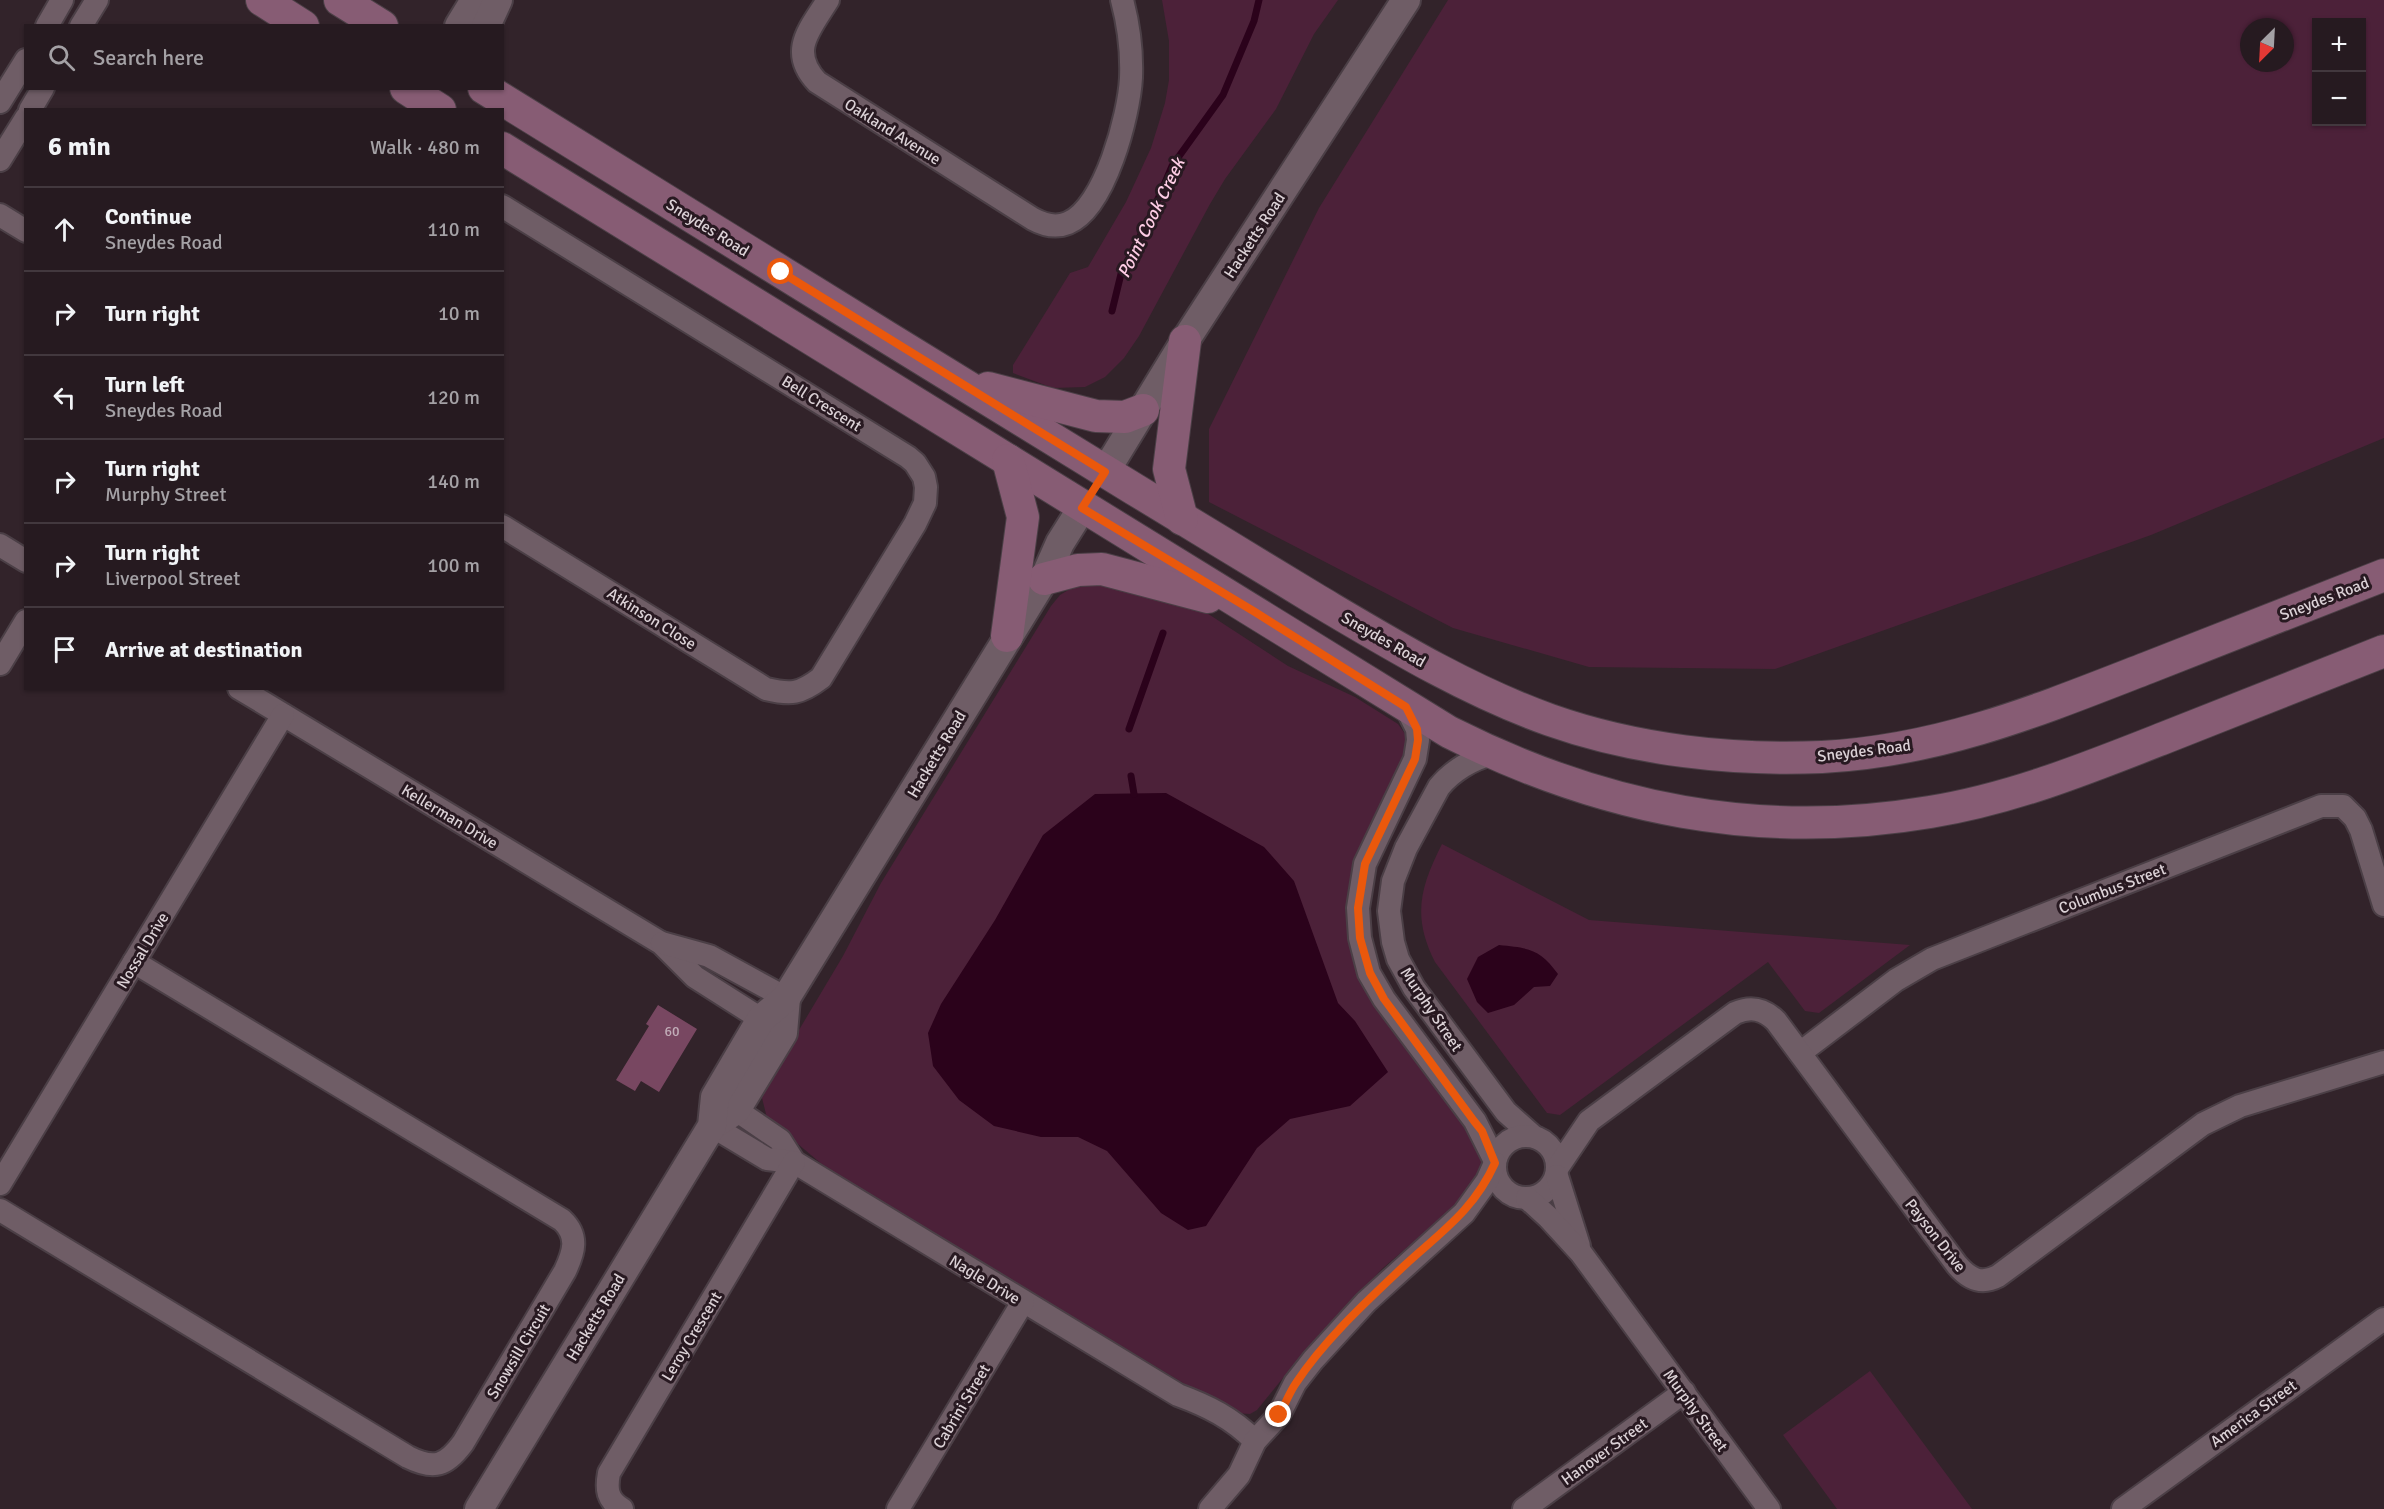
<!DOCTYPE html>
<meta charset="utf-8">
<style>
body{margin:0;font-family:Signika,sans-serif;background:#2e2329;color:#f1f3f6}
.controls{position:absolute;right:18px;top:18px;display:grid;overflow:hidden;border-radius:0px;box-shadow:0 2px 4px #0004}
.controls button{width:54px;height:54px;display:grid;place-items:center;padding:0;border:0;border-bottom:2px solid #42383e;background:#261a20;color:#f1f3f6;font:30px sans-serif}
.compass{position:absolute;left:2240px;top:18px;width:54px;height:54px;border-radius:50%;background:#261a20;box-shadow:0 2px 4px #0004;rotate:204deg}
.stop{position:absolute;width:18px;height:18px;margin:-14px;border:4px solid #ea580c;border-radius:50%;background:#fff}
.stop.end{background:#ea580c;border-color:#fff;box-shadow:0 2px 6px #0008}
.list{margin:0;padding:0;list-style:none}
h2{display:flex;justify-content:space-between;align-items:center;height:78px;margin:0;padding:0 24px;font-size:26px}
h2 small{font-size:20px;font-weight:400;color:#a4a1a5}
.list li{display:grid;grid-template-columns:39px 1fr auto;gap:18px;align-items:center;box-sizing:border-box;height:84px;padding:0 24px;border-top:2px solid #42383e}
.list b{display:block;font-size:22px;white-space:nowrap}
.list p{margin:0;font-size:20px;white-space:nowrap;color:#a4a1a5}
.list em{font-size:20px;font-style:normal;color:#a4a1a5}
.icon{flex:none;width:33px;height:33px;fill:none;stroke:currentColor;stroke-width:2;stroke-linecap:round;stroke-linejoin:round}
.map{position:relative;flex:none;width:2384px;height:1509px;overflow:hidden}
.search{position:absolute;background:#261a20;box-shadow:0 2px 4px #0004;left:24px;top:24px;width:480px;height:66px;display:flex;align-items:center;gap:15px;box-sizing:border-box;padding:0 21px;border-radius:0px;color:#a4a1a5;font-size:22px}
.panel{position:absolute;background:#261a20;box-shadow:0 2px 4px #0004;left:24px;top:108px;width:480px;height:582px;border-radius:0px}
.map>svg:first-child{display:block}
.green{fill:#4c2139;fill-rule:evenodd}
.water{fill:#2b021b}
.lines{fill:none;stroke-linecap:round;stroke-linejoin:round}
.stream{stroke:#2b021b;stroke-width:7}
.building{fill:#784761}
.minor-casing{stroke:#4b3f46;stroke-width:26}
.tertiary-casing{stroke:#4b3f46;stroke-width:32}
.secondary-casing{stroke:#4b3f46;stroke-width:34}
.minor{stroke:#6f5d66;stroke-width:22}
.tertiary{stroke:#6f5d66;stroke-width:28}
.secondary{stroke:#875c74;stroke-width:32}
.route{stroke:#ea580c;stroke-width:8}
.labels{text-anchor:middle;stroke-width:6;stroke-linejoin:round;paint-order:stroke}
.number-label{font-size:14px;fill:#c2aeb9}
.street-label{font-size:16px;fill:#dbd1d6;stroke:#281921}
.water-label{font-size:18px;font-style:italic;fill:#fecde5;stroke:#281921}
</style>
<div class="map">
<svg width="2384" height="1509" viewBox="0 0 2384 1509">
<rect width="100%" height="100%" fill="#32232a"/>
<g class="green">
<polygon points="1162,0 1338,0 1314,34 1276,109 1225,179 1210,204 1139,336 1124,358 1105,377 1085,387 1053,388 1013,373 1013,365 1070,273 1088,267 1126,202 1151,148 1165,103 1169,80 1169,41"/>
<path d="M1448 0H2384V438L2151 535 1775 669 1589 667 1453 628 1209 502V429L1319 208ZM2316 22H2362V122H2316ZM2249 27H2285V63H2249Z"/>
<polygon points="1085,580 1193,604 1288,666 1355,697 1398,724 1408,738 1409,748 1353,934 1477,1138 1486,1163 1472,1192 1383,1268 1308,1347 1257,1410 1250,1414 1235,1413 1193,1389 830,1171 767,1118 762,1098 771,1077 843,956 881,883 1051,606 1060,595"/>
<path d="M1442 844 1589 920 1910 945 1819 1013 1805 1011 1768 962 1560 1115 1547 1113 1435 962C1412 916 1420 888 1442 844Z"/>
<polygon points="1870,1371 1972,1509 1837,1509 1783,1435"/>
</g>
<g class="water">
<polygon points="1166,793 1264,847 1294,881 1338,1003 1355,1021 1388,1072 1350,1106 1290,1119 1257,1148 1206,1226 1188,1230 1161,1213 1107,1151 1078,1137 1041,1137 994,1126 959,1100 933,1066 928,1033 941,1004 995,920 1043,835 1095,794"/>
<path d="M1499 945C1529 948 1540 949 1558 974L1550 986 1534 987 1514 1005 1488 1013 1477 1002 1467 979 1478 957Z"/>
</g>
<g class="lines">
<g class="stream">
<polyline points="1112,311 1121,274 1152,213 1172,166 1223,95 1254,21 1259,0"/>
<polyline points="1129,729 1163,633"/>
<polyline points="1131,776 1134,794"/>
</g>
</g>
<polygon class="building" points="658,1005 697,1029 659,1092 641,1081 635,1091 616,1080 649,1026 646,1024"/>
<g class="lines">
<g class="minor-casing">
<g id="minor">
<path d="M828 0C810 29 788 51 817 82L1033 219C1044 225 1056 228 1068 223 1105 208 1129 115 1131 78 1132 52 1129 26 1122 0"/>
<polyline points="47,26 62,0"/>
<polyline points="81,26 97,0"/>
<polyline points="0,102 26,60"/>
<polyline points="30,110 43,88"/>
<polyline points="0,160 26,118"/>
<path d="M502 206 908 457 915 463 924 477 926 487 925 503 915 524 821 678C800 694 791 695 766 689L502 526"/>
<polyline points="0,215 26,231"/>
<polyline points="0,545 26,561"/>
<polyline points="0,664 26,621"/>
<polyline points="239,688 661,943 695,977 761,1019"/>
<polyline points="1406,707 1417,729 1418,740 1415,759 1365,864 1358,908 1360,938 1369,973 1384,999 1475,1121 1495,1161"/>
<path d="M1492 754C1472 759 1452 771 1439 787L1406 848 1393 881 1389 911 1393 942 1398 959 1414 988 1506 1112 1533 1136"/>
<polyline points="662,943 709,956 786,998"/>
<polyline points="1800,1053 1896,980 1932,959 2321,806 2343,806 2355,818 2361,830 2384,905"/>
<path d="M736 1110 780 1140 794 1162 1178 1395C1208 1406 1232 1418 1255 1441"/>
<polyline points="712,1126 767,1159 794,1162"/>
<circle cx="1526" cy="1167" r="31"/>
<path d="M1558 1167 1589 1121 1735 1013C1751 1006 1764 1009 1776 1021L1957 1265C1969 1279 1981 1285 1998 1276L2203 1124 2240 1106 2384 1062"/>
<polyline points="1557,1176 1579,1246"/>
<polyline points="0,1184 283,715"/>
<polyline points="1527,1198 1548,1217 1581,1253 1769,1509"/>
<path d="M0 1210 408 1457C434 1470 446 1466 463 1443L565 1271C574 1252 579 1236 562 1220L134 962"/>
<path d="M622 1509C607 1500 606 1489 609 1473L794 1162"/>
<polyline points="898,1509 1023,1302"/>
<polyline points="1210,1509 1239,1475 1255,1441 1279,1415 1295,1383 1313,1360 1366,1302 1464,1213 1487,1181 1495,1163"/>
<polyline points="1524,1509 1684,1392"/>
<polyline points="2123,1509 2384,1319"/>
</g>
</g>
<g class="tertiary-casing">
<g id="tertiary">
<polyline points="459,26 475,0"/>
<polyline points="486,26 498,0"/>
<polyline points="1105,472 1185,341 1406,0"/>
<polyline points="712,1126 736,1110 783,1033 786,998"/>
<polyline points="479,1509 712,1126 715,1097 761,1019 786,998 1044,579 1060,543 1082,508"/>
</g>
</g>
<g class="secondary-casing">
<g id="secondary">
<polyline points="262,0 303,26"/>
<polyline points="340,0 382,26"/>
<polyline points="406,88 440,110"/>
<path d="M484 88C700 222 917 356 1134 489 1194 526 1255 562 1315 599 1391 644 1466 690 1550 720 1635 750 1733 761 1822 757 1940 751 2039 710 2147 668 2226 637 2305 606 2384 575"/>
<path d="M502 148 1449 732C1602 809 1759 841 1930 812 2011 799 2088 768 2164 738 2238 709 2311 680 2384 651"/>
<polyline points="988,388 1096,416 1125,417 1143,410"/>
<polyline points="1182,519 1169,469 1185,341"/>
<polyline points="1044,579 1078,570 1102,569 1208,597"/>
<polyline points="1007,636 1023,517 1008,460"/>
</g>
</g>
<use href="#minor" class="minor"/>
<use href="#tertiary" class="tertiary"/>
<use href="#secondary" class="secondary"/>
</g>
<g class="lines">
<path class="route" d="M781 272 1105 472 1082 508 1255 612 1406 707 1417 729 1418 740 1415 759 1365 864 1358 908 1360 938 1370 973 1384 999 1474 1121 1482 1131 1495 1163C1474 1210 1441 1232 1405 1265 1367 1301 1325 1339 1296 1383 1289 1393 1285 1405 1279 1415"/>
</g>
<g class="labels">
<g class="number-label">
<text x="672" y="1036">60</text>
</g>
<g class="street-label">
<text transform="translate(893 131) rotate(32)" y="6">Oakland Avenue</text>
<text transform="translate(708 227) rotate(32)" y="6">Sneydes Road</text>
<text transform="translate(1254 235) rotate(-57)" y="6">Hacketts Road</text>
<text transform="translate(822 403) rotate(32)" y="6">Bell Crescent</text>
<text transform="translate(2324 598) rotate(-21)" y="6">Sneydes Road</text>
<text transform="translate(652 618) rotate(32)" y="6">Atkinson Close</text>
<text transform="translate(1384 639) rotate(30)" y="6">Sneydes Road</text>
<text transform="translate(1864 750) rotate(-7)" y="6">Sneydes Road</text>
<text transform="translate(936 754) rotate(-59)" y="6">Hacketts Road</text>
<text transform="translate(450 816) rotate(31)" y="6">Kellerman Drive</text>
<text transform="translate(2112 888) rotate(-21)" y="6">Columbus Street</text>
<text transform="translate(142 950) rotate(-59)" y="6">Nossal Drive</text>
<text transform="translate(1432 1009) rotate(56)" y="6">Murphy Street</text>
<text transform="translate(1936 1235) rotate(52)" y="6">Payson Drive</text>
<text transform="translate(985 1279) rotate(31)" y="6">Nagle Drive</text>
<text transform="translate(595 1317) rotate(-59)" y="6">Hacketts Road</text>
<text transform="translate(691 1336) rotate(-59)" y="6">Leroy Crescent</text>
<text transform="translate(518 1351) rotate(-59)" y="6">Snowsill Circuit</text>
<text transform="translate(961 1406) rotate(-59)" y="6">Cabrini Street</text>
<text transform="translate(1696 1410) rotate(54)" y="6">Murphy Street</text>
<text transform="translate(2253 1413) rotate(-36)" y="6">America Street</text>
<text transform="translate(1604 1451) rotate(-36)" y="6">Hanover Street</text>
</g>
<g class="water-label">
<text transform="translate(1151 218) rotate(-64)" y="6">Point Cook Creek</text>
</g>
</g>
</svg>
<div class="controls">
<button>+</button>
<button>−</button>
</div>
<svg class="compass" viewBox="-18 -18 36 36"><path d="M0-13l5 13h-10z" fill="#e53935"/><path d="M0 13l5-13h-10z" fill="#a4a1a5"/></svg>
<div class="stop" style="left:781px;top:272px"></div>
<div class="stop end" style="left:1279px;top:1415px"></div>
<div class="search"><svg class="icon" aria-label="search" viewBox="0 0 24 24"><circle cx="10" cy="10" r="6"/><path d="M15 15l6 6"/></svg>Search here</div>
<section class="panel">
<h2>6 min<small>Walk · 480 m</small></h2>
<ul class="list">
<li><svg class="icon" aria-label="ahead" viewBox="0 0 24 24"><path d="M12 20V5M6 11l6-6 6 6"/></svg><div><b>Continue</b><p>Sneydes Road</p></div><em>110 m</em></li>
<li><svg class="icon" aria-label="right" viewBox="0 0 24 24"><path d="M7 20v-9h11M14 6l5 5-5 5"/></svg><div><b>Turn right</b></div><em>10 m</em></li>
<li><svg class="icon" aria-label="left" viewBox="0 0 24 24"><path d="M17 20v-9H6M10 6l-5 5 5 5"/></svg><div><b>Turn left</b><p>Sneydes Road</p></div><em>120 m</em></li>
<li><svg class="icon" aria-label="right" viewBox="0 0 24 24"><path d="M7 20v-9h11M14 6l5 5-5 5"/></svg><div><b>Turn right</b><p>Murphy Street</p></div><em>140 m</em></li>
<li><svg class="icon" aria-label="right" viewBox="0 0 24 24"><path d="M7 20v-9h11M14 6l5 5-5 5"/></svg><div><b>Turn right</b><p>Liverpool Street</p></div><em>100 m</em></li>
<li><svg class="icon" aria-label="arrive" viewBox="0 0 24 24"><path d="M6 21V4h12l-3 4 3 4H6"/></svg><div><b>Arrive at destination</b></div></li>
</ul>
</section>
</div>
